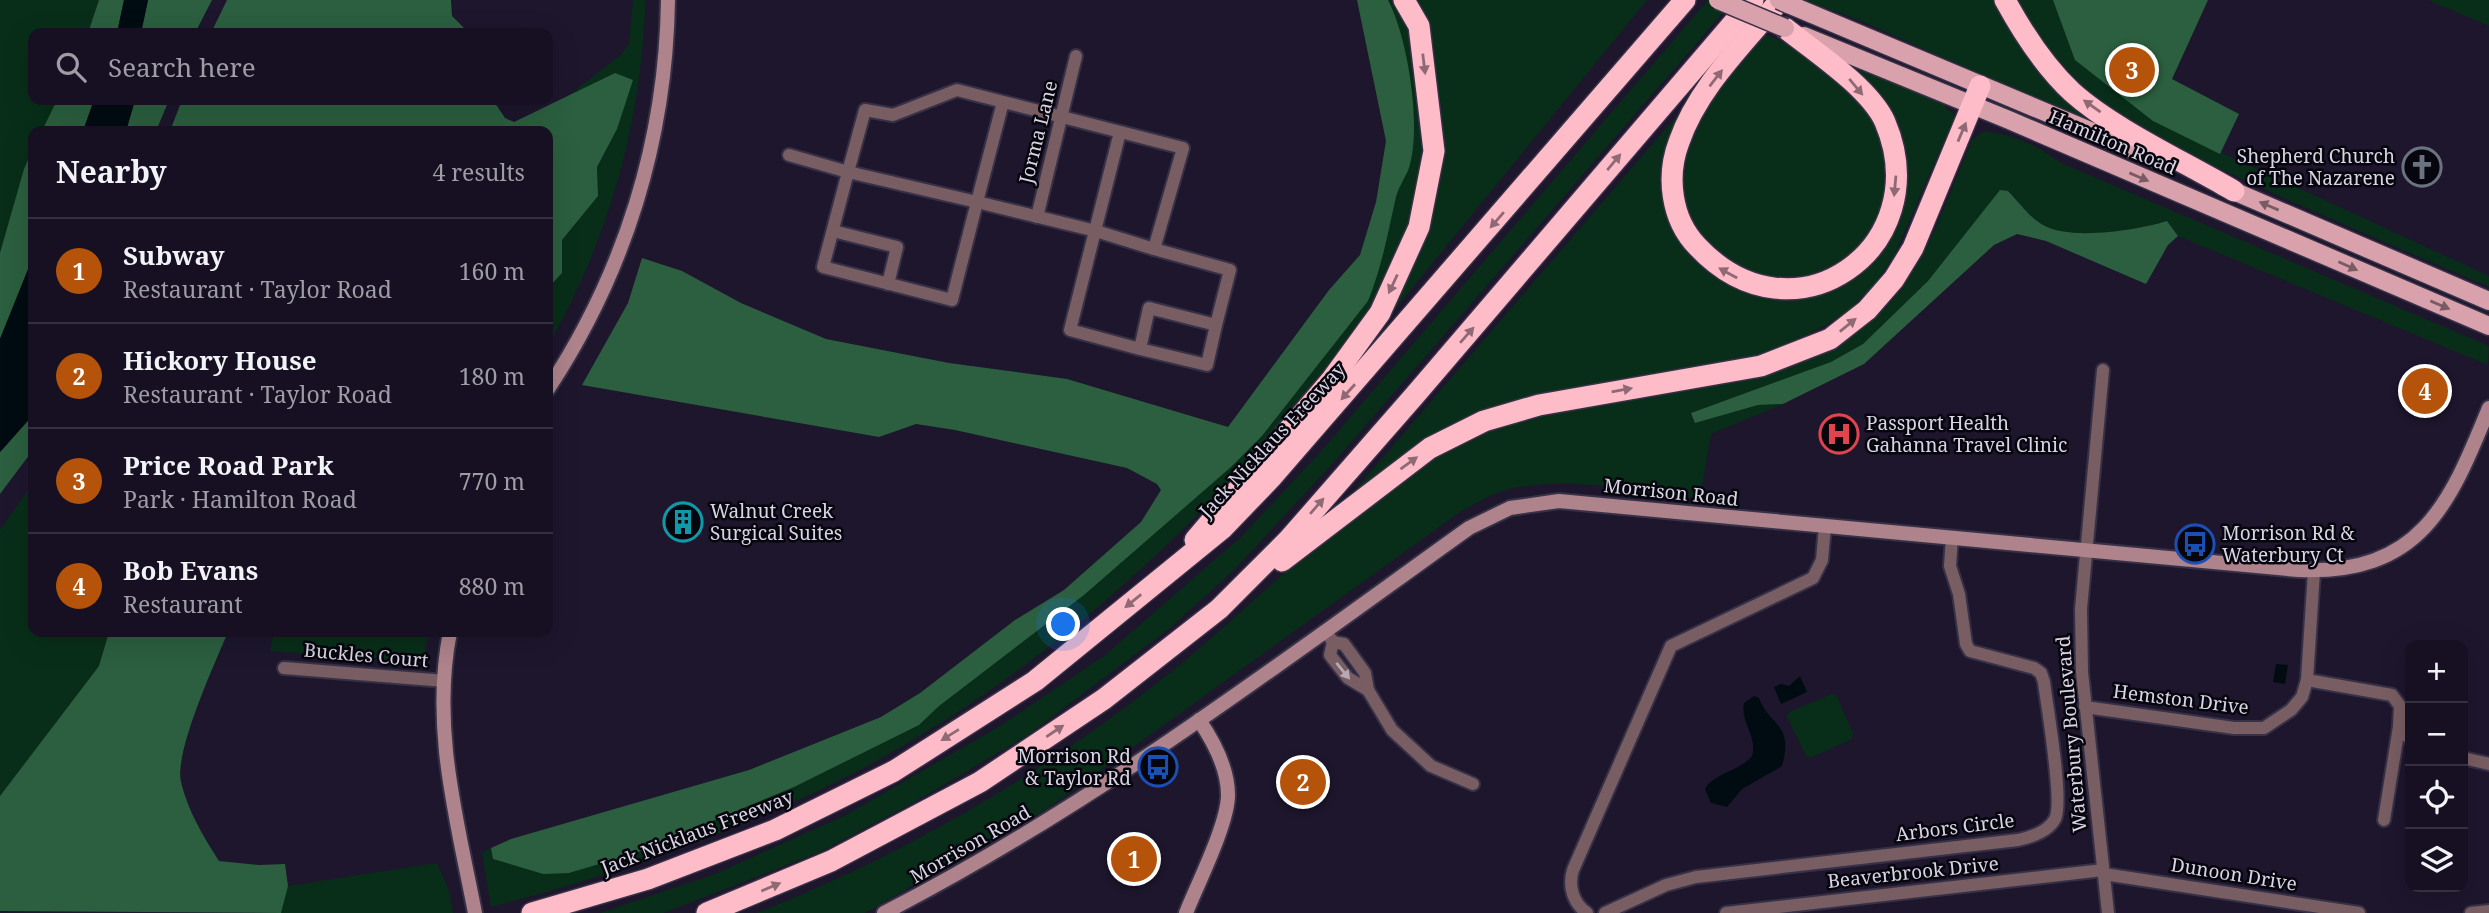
<!DOCTYPE html>
<meta charset="utf-8">
<style>
body{margin:0;font-family:"Noto Serif",serif;background:#231e2f;color:#f1f3f6}
.controls{position:absolute;right:21px;bottom:21px;display:grid;overflow:hidden;border-radius:14px;box-shadow:0 7px 28px #0002}
.controls button{width:63px;height:63px;display:grid;place-items:center;padding:0;border:0;border-bottom:2px solid #353040;background:#161022;color:#f1f3f6;font:35px sans-serif}
.you{position:absolute;left:1064px;top:625px;width:24px;height:24px;margin:-18px;border:5px solid #fff;border-radius:50%;background:#1a73e8;box-shadow:0 0 0 10px #1a73e833}
.badge{display:grid;place-items:center;width:46px;height:46px;border-radius:50%;background:#b45309;color:#fff;font-size:23px;font-weight:700}
.pin{position:absolute;translate:-50% -50%;border:4px solid #fff;box-shadow:0 2px 7px #0006}
.list{margin:0;padding:0;list-style:none}
h2{display:flex;justify-content:space-between;align-items:center;height:91px;margin:0;padding:0 28px;font-size:30px}
h2 small{font-size:23px;font-weight:400;color:#9e9da5}
.list li{display:grid;grid-template-columns:46px 1fr auto;gap:21px;align-items:center;box-sizing:border-box;height:105px;padding:0 28px;border-top:2px solid #353040}
.list b{display:block;font-size:26px;white-space:nowrap}
.list p{margin:0;font-size:23px;white-space:nowrap;color:#9e9da5}
.list em{font-size:23px;font-style:normal;color:#9e9da5}
.icon{flex:none;width:38px;height:38px;fill:none;stroke:currentColor;stroke-width:2;stroke-linecap:round;stroke-linejoin:round}
.map{position:relative;flex:none;width:2489px;height:913px;overflow:hidden}
.search{position:absolute;background:#161022;box-shadow:0 7px 28px #0002;left:28px;top:28px;width:525px;height:77px;display:flex;align-items:center;gap:18px;box-sizing:border-box;padding:0 24px;border-radius:14px;color:#9e9da5;font-size:26px}
.panel{position:absolute;background:#161022;box-shadow:0 7px 28px #0002;left:28px;top:126px;width:525px;height:511px;border-radius:14px}
.map>svg:first-child{display:block}
.green{fill:#082e19}
.forest{fill:#2b5f3f}
.water{fill:#000c12}
.lines{fill:none;stroke-linecap:round;stroke-linejoin:round}
.street-casing{stroke:#373147;stroke-width:16}
.secondary-casing{stroke:#373147;stroke-width:18}
.primary-casing{stroke:#373147;stroke-width:21}
.highway-casing{stroke:#373147;stroke-width:24}
.street{stroke:#785d62;stroke-width:12}
.secondary{stroke:#ae838b;stroke-width:14}
.primary{stroke:#d8a1ab;stroke-width:18}
.highway{stroke:#febbc8;stroke-width:21}
.primary-bridge-casing{stroke:#373147;stroke-width:21;stroke-linecap:butt}
.primary-bridge{stroke:#d8a1ab;stroke-width:18}
.oneway{fill:#8f6974}
.oneway2{fill:#7a5b64}
.oneway3{fill:#b6aab6}
.labels{text-anchor:middle;stroke-width:5;stroke-linejoin:round;paint-order:stroke}
.street-label{font-size:19px;fill:#d8d4e4;stroke:#07050d}
.poi-label{font-size:19px;fill:#d8d4e4;stroke:#07050d;text-anchor:start}
</style>
<div class="map">
<svg width="2489" height="913" viewBox="0 0 2489 913">
<rect width="100%" height="100%" fill="#1d162d"/>
<g class="green">
<polygon points="0,0 117,0 108,33 33,33 33,100 83,100 71,131 33,131 33,234 0,327"/>
<path d="M633 0H645V10C640 130 607 242 548 346V288L562 273V240L598 196 597 167 617 129 615 73 568 96 622 54 629 43Z"/>
<path d="M1388 0H1401C1426 74 1431 161 1408 237 1404 250 1395 263 1389 275 1378 295 1369 318 1355 337 1340 358 1322 377 1305 397 1179 547 1031 680 856 772 739 832 619 874 491 907L482 853 491 848 493 859 543 874 919 725 938 706 1084 595 1262 436 1368 301 1399 185C1424 142 1410 43 1388 0Z"/>
<polygon points="1417,0 1647,0 1396,308 1393,305 1441,128 1434,55"/>
<polygon points="1708,0 1734,0 1334,462 1234,570 1169,629 1028,735 913,803 818,853 663,913 600,913 715,874 846,815 1000,726 1104,656 1241,537 1323,449"/>
<polygon points="1804,0 2001,0 2113,133 1861,21"/>
<path d="M2014 0H2208L2153 121 2489 276V287C2401 249 2312 212 2225 171 2171 145 2114 120 2070 78 2047 55 2031 27 2014 0Z"/>
<polygon points="2428,0 2489,0 2489,26"/>
<polygon points="1763,33 1794,47 1851,87 1888,142 1880,227 1825,276 1750,278 1692,228 1679,180 1682,151 1703,105"/>
<path d="M1851 67 1947 103 1945 108 1953 113 1954 118 1894 256 1874 285 1846 313 1817 330 1746 362 1553 399 1349 497 1686 105 1669 160 1707 266 1812 293C1828 280 1894 226 1900 213 1927 160 1879 107 1851 67Z"/>
<path d="M1984 131C2014 135 2037 145 2061 163L2489 346 2488 365 2178 236 2167 221C2138 230 2071 241 2043 225 2030 218 2018 201 2008 191L1928 281 1863 344 1832 362 1691 413 1695 423 1758 405 1783 404 1711 434 1700 498C1642 491 1549 472 1494 494 1483 499 1472 506 1460 512L1047 809 865 913H756C909 854 1063 762 1188 658 1223 629 1255 598 1290 568 1318 544 1349 522 1378 499 1398 484 1417 466 1437 452 1562 373 1738 419 1859 331 1921 287 1943 206 1972 140Z"/>
<polygon points="33,483 33,632 109,632 99,666 0,796 0,530"/>
<polygon points="274,632 428,632 424,659 420,659 419,662 270,651"/>
<polygon points="1832,694 1836,695 1853,733 1852,739 1810,758 1806,756 1787,717 1789,712"/>
<polygon points="437,863 449,891 453,913 281,913 288,886"/>
</g>
<g class="forest">
<polygon points="99,0 124,0 117,33 88,33"/>
<polygon points="148,0 212,0 195,33 141,33"/>
<polygon points="227,0 451,0 452,16 469,33 211,33"/>
<path d="M1357 0H1388C1408 38 1422 126 1409 168 1405 178 1399 186 1396 197 1388 232 1382 267 1368 301L1262 436 1231 467 1084 595 939 706 919 725 794 787 636 853 569 873 543 874 493 859 491 848 511 839 749 770 881 717 920 693 1015 620 1064 590 1141 522 1161 490 1157 484 1127 468 955 430 916 424 879 437 582 385 628 303 642 258 682 271 741 303 826 339 949 363 1067 379 1228 427 1329 290 1360 255 1376 202 1386 141Z"/>
<polygon points="2053,0 2208,0 2172,79 2239,114 2220,154 2153,121 2075,60"/>
<polygon points="615,73 633,80 617,129 597,167 598,196 562,240 562,273 548,288 548,131 170,131 182,100 493,100 505,118 514,122"/>
<polygon points="57,100 94,100 83,131 42,131"/>
<polygon points="135,100 169,100 156,131 126,131"/>
<polygon points="33,149 33,257 0,339 0,253 24,169"/>
<path d="M2000 190 2008 191C2018 201 2030 218 2043 225 2071 241 2138 230 2167 221L2178 236 2168 245 2146 284 2046 241 2017 234 1994 245 1864 364 1783 404 1758 405 1695 423 1691 413 1831 362 1863 344 1928 281Z"/>
<polygon points="33,415 33,450 0,494 0,452"/>
<path d="M109 632H228C215 663 174 752 181 782 188 811 203 836 219 861L259 865 285 864 288 886 281 913 0 911V796L99 666Z"/>
</g>
<g class="water">
<polygon points="124,0 148,0 141,33 117,33"/>
<polygon points="94,100 135,100 126,131 83,131"/>
<polygon points="33,257 33,415 0,452 0,339"/>
<polygon points="2276,664 2288,665 2285,684 2273,682"/>
<polygon points="1800,676 1807,692 1781,704 1774,687 1781,684 1789,686"/>
<path d="M1754 696 1759 698C1770 727 1794 723 1782 766L1742 789 1727 807 1711 803 1705 789C1714 773 1740 771 1752 756 1758 737 1740 722 1744 703Z"/>
</g>
<g class="lines">
<g class="street-casing">
<g id="street">
<polyline points="1120,132 1070,330 1140,349 1149,308 1216,325 1207,365 1140,349"/>
<polyline points="789,155 848,172 865,110 893,115 957,90 1183,148 1154,249 1096,231 977,202 1003,102"/>
<polygon points="848,172 977,202 952,300 823,267"/>
<polyline points="1037,217 1076,56"/>
<polyline points="833,231 897,247 888,284"/>
<polyline points="1154,249 1230,270 1216,325"/>
<polyline points="2103,370 2081,609 2082,672 2108,913"/>
<polyline points="1329,636 1333,642 1330,655 1348,678 1368,690"/>
<polyline points="1333,642 1344,644 1365,673 1368,690 1392,730 1431,766 1473,784"/>
<polyline points="284,668 445,681"/>
<polyline points="2307,680 2392,695 2400,706 2399,727 2410,739"/>
<polyline points="2085,707 2234,728 2264,728 2291,710 2302,697 2307,680 2314,571"/>
<polyline points="2463,758 2489,764"/>
<polyline points="2384,820 2399,727"/>
<polyline points="2104,874 2359,913"/>
<path d="M1587 913C1573 903 1568 886 1573 870L1671 646 1813 578 1822 560 1825 526"/>
<path d="M1605 913 1666 885 1696 877 2018 840C2032 837 2048 832 2055 819 2064 802 2047 707 2044 682L2041 673 2034 668 1970 651 1966 644 1959 594 1950 566 1952 537"/>
<polyline points="1726,913 2103,870"/>
<polyline points="2471,913 2489,911"/>
</g>
</g>
<g class="secondary-casing">
<g id="secondary">
<path d="M548 389C625 272 666 140 668 0"/>
<path d="M450 632C431 727 457 820 475 913"/>
<path d="M884 913C1092 806 1279 664 1469 528L1510 508 1559 501 2298 570C2420 575 2449 506 2489 408"/>
<path d="M1186 913C1197 885 1228 824 1228 795 1228 768 1214 742 1199 720"/>
</g>
</g>
<g class="primary-casing">
<g id="primary">
<polyline points="1788,4 2164,162"/>
<polyline points="1804,36 2009,120 2489,326"/>
<polyline points="2222,186 2489,301"/>
</g>
</g>
<g class="highway-casing">
<g id="highway">
<path d="M1780 0C1744 44 1698 87 1679 142 1666 176 1671 219 1697 246 1794 350 1938 247 1885 122 1870 88 1814 51 1785 28"/>
<path d="M2005 0C2023 33 2044 66 2072 92 2113 129 2185 162 2234 191"/>
<polyline points="1195,540 1332,379 1380,313 1419,227 1434,151 1419,26 1404,0"/>
<polyline points="1282,561 1430,448 1484,421 1539,405 1761,366 1830,339 1867,310 1894,279 1913,248 1980,86"/>
<polyline points="532,913 648,879 775,830 894,771 1035,681 1223,528 1272,477 1685,0"/>
<polyline points="707,913 831,861 980,782 1104,699 1219,609 1289,539 1415,395 1753,0"/>
</g>
</g>
<use href="#street" class="street"/>
<use href="#secondary" class="secondary"/>
<use href="#primary" class="primary"/>
<use href="#highway" class="highway"/>
<g class="primary-bridge-casing">
<g id="primary-bridge">
<polyline points="1718,0 1785,28"/>
<polyline points="1779,0 1788,4"/>
</g>
</g>
<use href="#primary-bridge" class="primary-bridge"/>
</g>
<defs><path id="oneway-solid" d="M-6-.8H1V-3.2L6.5 0L1 3.2V.8H-6Z" transform="scale(1.75)"/></defs>
<g class="oneway">
<use href="#oneway-solid" transform="translate(1424 64) rotate(83)"/>
<use href="#oneway-solid" transform="translate(1716 78) rotate(-52)"/>
<use href="#oneway-solid" transform="translate(1856 87) rotate(50)"/>
<use href="#oneway-solid" transform="translate(2092 106) rotate(-145)"/>
<use href="#oneway-solid" transform="translate(1962 132) rotate(-67)"/>
<use href="#oneway-solid" transform="translate(1614 162) rotate(-50)"/>
<use href="#oneway-solid" transform="translate(1895 186) rotate(95)"/>
<use href="#oneway-solid" transform="translate(1497 220) rotate(131)"/>
<use href="#oneway-solid" transform="translate(1728 273) rotate(-151)"/>
<use href="#oneway-solid" transform="translate(1393 284) rotate(115)"/>
<use href="#oneway-solid" transform="translate(1848 325) rotate(-39)"/>
<use href="#oneway-solid" transform="translate(1467 335) rotate(-49)"/>
<use href="#oneway-solid" transform="translate(1622 390) rotate(-10)"/>
<use href="#oneway-solid" transform="translate(1348 392) rotate(132)"/>
<use href="#oneway-solid" transform="translate(1409 463) rotate(-36)"/>
<use href="#oneway-solid" transform="translate(1317 506) rotate(-49)"/>
<use href="#oneway-solid" transform="translate(1133 601) rotate(141)"/>
<use href="#oneway-solid" transform="translate(1055 731) rotate(-34)"/>
<use href="#oneway-solid" transform="translate(950 735) rotate(148)"/>
<use href="#oneway-solid" transform="translate(771 887) rotate(-23)"/>
</g>
<g class="oneway2">
<use href="#oneway-solid" transform="translate(2139 177) rotate(23)"/>
<use href="#oneway-solid" transform="translate(2269 206) rotate(-157)"/>
<use href="#oneway-solid" transform="translate(2348 266) rotate(24)"/>
<use href="#oneway-solid" transform="translate(2440 305) rotate(23)"/>
</g>
<use class="oneway3" href="#oneway-solid" transform="translate(1343 671) rotate(51)"/>
<defs>
<g id="church-ring" transform="scale(2.0125)"><circle r="9.5" fill="#07050d" stroke="#6b7280" stroke-width="1.5"/><path d="M-1.2-6h2.4v3.5h3.3v2.4h-3.3V6h-2.4V-.1h-3.3v-2.4h3.3Z" fill="#6b7280"/></g>
<g id="hospital-ring" transform="scale(2.0125)"><circle r="9.5" fill="#07050d" stroke="#e0444e" stroke-width="1.5"/><path d="M-5-5h3v3.5h4V-5h3V5h-3V1.5h-4V5h-3Z" fill="#e0444e"/></g>
<g id="building-ring" transform="scale(2.0125)"><circle r="9.5" fill="#07050d" stroke="#0f9aa8" stroke-width="1.5"/><path d="M-4-6H4V6H1V3H-1V6H-4ZM-2.5-4.3h1.7v1.8h-1.7ZM.8-4.3h1.7v1.8H.8ZM-2.5-1h1.7V.8h-1.7ZM.8-1h1.7V.8H.8Z" fill="#0f9aa8"/></g>
<g id="bus-ring" transform="scale(2.0125)"><circle r="9.5" fill="#07050d" stroke="#1a4fb4" stroke-width="1.5"/><path d="M-5-6H5V4H4V6H2V4H-2V6H-4V4H-5ZM-3.5-4V0h7V-4ZM-3.5 1.2v1.5H-2V1.2ZM2 1.2v1.5H3.5V1.2Z" fill="#1a4fb4"/></g>
</defs>
<g fill-rule="evenodd">
<use href="#church-ring" x="2422" y="167"/>
<use href="#hospital-ring" x="1839" y="434"/>
<use href="#building-ring" x="683" y="522"/>
<use href="#bus-ring" x="2195" y="544"/>
<use href="#bus-ring" x="1158" y="767"/>
</g>
<g class="labels">
<g class="street-label">
<text transform="translate(1038 132) rotate(-76)" y="7">Jorma Lane</text>
<text transform="translate(2113 142) rotate(23)" y="7">Hamilton Road</text>
<text transform="translate(1272 440) rotate(-47)" y="7">Jack Nicklaus Freeway</text>
<text transform="translate(1671 492) rotate(6)" y="7">Morrison Road</text>
<text transform="translate(366 655) rotate(5)" y="7">Buckles Court</text>
<text transform="translate(2181 699) rotate(7)" y="7">Hemston Drive</text>
<text transform="translate(2071 734) rotate(-95)" y="7">Waterbury Boulevard</text>
<text transform="translate(1955 827) rotate(-7)" y="7">Arbors Circle</text>
<text transform="translate(697 832) rotate(-21)" y="7">Jack Nicklaus Freeway</text>
<text transform="translate(970 844) rotate(-30)" y="7">Morrison Road</text>
<text transform="translate(1913 872) rotate(-6)" y="7">Beaverbrook Drive</text>
<text transform="translate(2234 874) rotate(9)" y="7">Dunoon Drive</text>
</g>
<g class="poi-label">
<text x="2395" y="163" text-anchor="end">Shepherd Church<tspan x="2395" dy="22">of The Nazarene</tspan></text>
<text x="1866" y="430">Passport Health<tspan x="1866" dy="22">Gahanna Travel Clinic</tspan></text>
<text x="710" y="518">Walnut Creek<tspan x="710" dy="22">Surgical Suites</tspan></text>
<text x="2222" y="540">Morrison Rd &amp;<tspan x="2222" dy="22">Waterbury Ct</tspan></text>
<text x="1131" y="763" text-anchor="end">Morrison Rd<tspan x="1131" dy="22">&amp; Taylor Rd</tspan></text>
</g>
</g>
</svg>
<div class="controls">
<button>+</button>
<button>−</button>
<button><svg class="icon" aria-label="locate" viewBox="0 0 24 24"><circle cx="12" cy="12" r="6"/><path d="M12 2v4M12 18v4M2 12h4M18 12h4"/></svg></button>
<button><svg class="icon" aria-label="layers" viewBox="0 0 24 24"><path d="M12 4l9 5-9 5-9-5zM3 14l9 5 9-5"/></svg></button>
</div>
<div class="you"></div>
<div class="pin badge" style="left:1134px;top:859px">1</div>
<div class="pin badge" style="left:1303px;top:782px">2</div>
<div class="pin badge" style="left:2132px;top:70px">3</div>
<div class="pin badge" style="left:2425px;top:391px">4</div>
<div class="search"><svg class="icon" aria-label="search" viewBox="0 0 24 24"><circle cx="10" cy="10" r="6"/><path d="M15 15l6 6"/></svg>Search here</div>
<section class="panel">
<h2>Nearby<small>4 results</small></h2>
<ul class="list">
<li><span class="badge">1</span><div><b>Subway</b><p>Restaurant · Taylor Road</p></div><em>160 m</em></li>
<li><span class="badge">2</span><div><b>Hickory House</b><p>Restaurant · Taylor Road</p></div><em>180 m</em></li>
<li><span class="badge">3</span><div><b>Price Road Park</b><p>Park · Hamilton Road</p></div><em>770 m</em></li>
<li><span class="badge">4</span><div><b>Bob Evans</b><p>Restaurant</p></div><em>880 m</em></li>
</ul>
</section>
</div>
